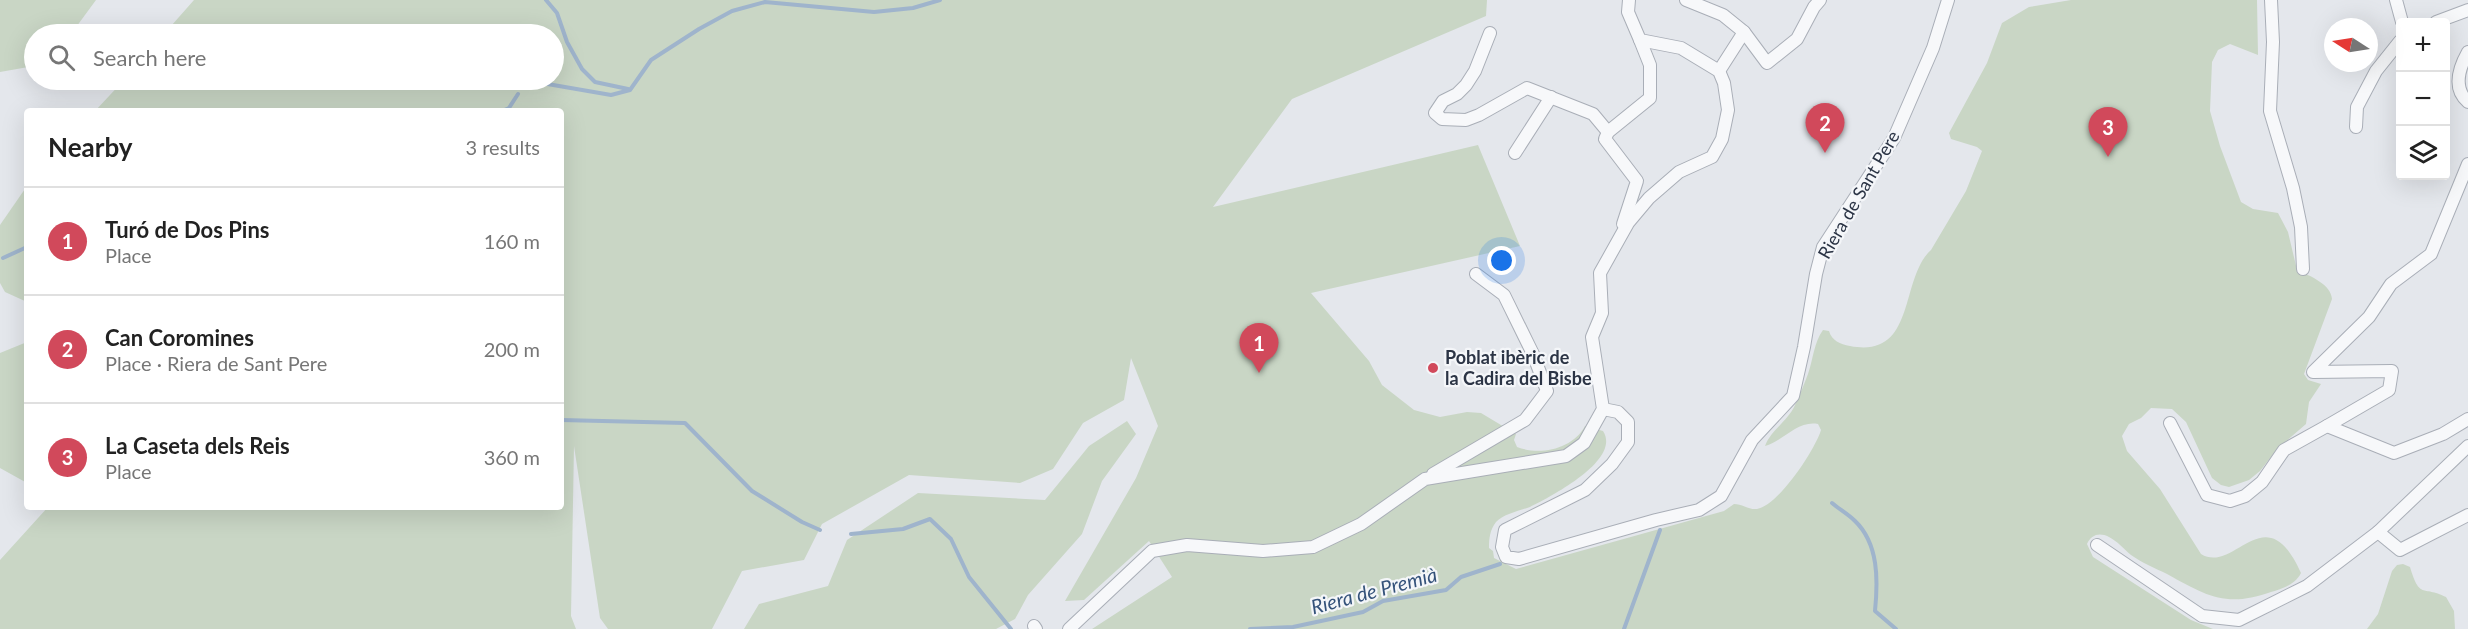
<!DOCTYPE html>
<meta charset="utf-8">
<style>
body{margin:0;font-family:Lato,sans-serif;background:#f6f6f6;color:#222}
.controls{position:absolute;right:18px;top:18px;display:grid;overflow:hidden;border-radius:6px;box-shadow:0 6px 24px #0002}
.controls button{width:54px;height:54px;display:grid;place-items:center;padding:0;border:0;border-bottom:2px solid #e0e0e0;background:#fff;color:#222;font:30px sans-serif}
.compass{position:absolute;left:2324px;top:18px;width:54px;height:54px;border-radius:50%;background:#fff;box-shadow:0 6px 24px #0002;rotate:282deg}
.you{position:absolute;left:1502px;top:261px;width:21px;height:21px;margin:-15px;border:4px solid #fff;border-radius:50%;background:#1a73e8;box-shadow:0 0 0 9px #1a73e833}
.badge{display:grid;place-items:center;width:39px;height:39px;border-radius:50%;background:#d1495b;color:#fff;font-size:20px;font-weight:700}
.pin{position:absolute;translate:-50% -50px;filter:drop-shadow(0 2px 3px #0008)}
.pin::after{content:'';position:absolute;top:32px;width:21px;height:18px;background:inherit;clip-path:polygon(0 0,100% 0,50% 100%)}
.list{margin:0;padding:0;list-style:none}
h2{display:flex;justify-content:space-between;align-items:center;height:78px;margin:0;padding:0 24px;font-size:26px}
h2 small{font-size:20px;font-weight:400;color:#767676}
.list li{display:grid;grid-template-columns:39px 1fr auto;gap:18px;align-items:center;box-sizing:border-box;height:108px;padding:0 24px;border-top:2px solid #e0e0e0}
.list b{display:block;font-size:22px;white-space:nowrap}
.list p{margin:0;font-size:20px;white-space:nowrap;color:#767676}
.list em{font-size:20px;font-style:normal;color:#767676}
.icon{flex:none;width:33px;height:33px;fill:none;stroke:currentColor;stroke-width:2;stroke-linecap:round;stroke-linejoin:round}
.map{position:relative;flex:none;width:2468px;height:629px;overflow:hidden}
.search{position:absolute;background:#fff;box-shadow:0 6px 24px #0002;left:24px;top:24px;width:540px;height:66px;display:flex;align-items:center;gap:15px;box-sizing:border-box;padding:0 21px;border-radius:33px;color:#767676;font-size:22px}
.panel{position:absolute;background:#fff;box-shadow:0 6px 24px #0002;left:24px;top:108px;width:540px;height:402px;border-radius:6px}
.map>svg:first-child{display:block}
.green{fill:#c9d6c5}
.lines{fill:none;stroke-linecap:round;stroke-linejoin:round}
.stream{stroke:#9fb4cc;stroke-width:4}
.minor-casing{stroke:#a9aeb7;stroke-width:14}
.minor{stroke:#f7f8fa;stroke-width:12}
.poi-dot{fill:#d1495b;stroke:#f4f6f9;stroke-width:2}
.labels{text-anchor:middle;stroke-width:4.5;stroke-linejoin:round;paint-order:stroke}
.street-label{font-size:18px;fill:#2b3445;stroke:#f4f6f9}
.poi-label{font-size:18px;font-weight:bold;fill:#2b3445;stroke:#f4f6f9;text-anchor:start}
.water-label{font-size:20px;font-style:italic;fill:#34527a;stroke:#f4f6f9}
</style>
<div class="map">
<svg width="2468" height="629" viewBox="0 0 2468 629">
<rect width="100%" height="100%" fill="#e4e7ec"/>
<g class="green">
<polygon points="0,0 96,0 71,34 34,34 34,66 0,72"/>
<path d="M194 0H1487L1486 16 1292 99 1213 207 1478 145 1520 246 1311 293 1369 361 1382 385 1414 410 1440 417 1467 412 1481 413 1516 434 1514 440 1517 447C1540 456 1573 449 1585 426L1603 431C1622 460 1550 497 1530 507 1519 511 1504 514 1496 522 1490 530 1489 538 1489 548L1493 551 1494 558 1516 569 1724 511 1734 504C1742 504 1749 510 1757 509 1778 506 1815 450 1821 430L1818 424C1798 420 1783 441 1765 446 1771 430 1788 421 1795 405 1800 395 1804 384 1808 374 1813 360 1814 342 1823 330L1829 331C1832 341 1840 344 1850 346 1917 359 1899 279 1931 250L1966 191 1982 151 1977 147 1951 139 1949 133 1987 63 2002 23 2029 7 2071 0H2257L2258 55 2230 44 2218 50 2212 62 2210 111 2220 146 2241 202 2253 209 2278 213 2288 232 2297 270C2310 276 2331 284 2332 299L2304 374 2308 380 2321 384 2309 402 2306 424 2278 448 2260 471 2249 480 2229 487 2221 485 2212 478 2186 422 2172 409 2151 408 2141 418 2129 424 2122 436 2127 451 2160 489 2201 554C2235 575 2265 493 2301 573 2295 585 2283 588 2271 592 2226 608 2207 596 2167 574 2155 568 2142 563 2131 555 2124 549 2117 541 2109 537 2099 532 2091 535 2087 544L2093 557 2191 620 2213 629H1092L1172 577 1149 541 1084 600 1065 601 1136 478 1158 426 1131 358 1124 400 1083 423 1053 469 1020 483 909 475 822 524 804 560 742 571 712 629H608L600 618 574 446 571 616 576 629H0V560L48 507H561V111H95L124 80H554V34H164Z"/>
<polygon points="27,186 27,302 5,292 0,283 0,225"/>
<polygon points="27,342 27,483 0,468 0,353"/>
<polygon points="1127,421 1136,434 1102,481 1082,534 1028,595 1015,619 996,629 744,629 759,604 828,586 847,540 918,493 1045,500 1089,446"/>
<path d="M2403 564 2410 567C2420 600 2422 585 2446 597L2454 611 2455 629H2367L2378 614 2392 571 2397 565Z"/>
</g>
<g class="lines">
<g class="stream">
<polyline points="546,0 557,13 567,42 582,69 595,82 628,89"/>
<polyline points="536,82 611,95 630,90 651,60 699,29 732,11 765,2 874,12 913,8 940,0"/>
<polyline points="502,111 509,108 518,94"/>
<polyline points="3,258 27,247"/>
<polyline points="561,420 685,423 752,491 802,522 820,530"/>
<path d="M1832 503C1839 509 1848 514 1855 521 1879 544 1878 581 1875 611L1896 629"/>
<polyline points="851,534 903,529 930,519 951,539 969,577 1011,629"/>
<polyline points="1250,629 1293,627 1363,612 1383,601 1446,590 1461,577 1500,564"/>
<polyline points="1624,629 1660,530"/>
</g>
<g class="minor-casing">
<g id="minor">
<polyline points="1686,0 1723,15 1744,32 1719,71"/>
<polyline points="2271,0 2273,42 2270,111 2293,188 2301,227 2303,269"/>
<polyline points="2396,0 2402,22"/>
<polyline points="2436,22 2468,10"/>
<polyline points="1744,32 1767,63 1797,39 1814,7 1820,0"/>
<polyline points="1490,33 1475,71 1466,85 1457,94 1443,101 1435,113 1442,119 1466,120 1479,115 1527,88 1593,114 1608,132"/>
<path d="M2468 52C2459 68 2452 88 2468 102"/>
<polyline points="2356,127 2357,107 2376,71 2400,41"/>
<polyline points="1515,153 1551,97"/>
<polyline points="2468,164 2431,254 2391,284 2369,317 2313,372 2392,371 2389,390 2327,426 2394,453 2443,434 2468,419"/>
<polyline points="1623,224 1637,181 1605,139 1608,132 1650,98 1650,65 1640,40"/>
<polyline points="1603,409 1618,412 1628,422 1628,442 1612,464 1585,490 1505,530 1502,547 1506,557 1519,559 1656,520 1699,510 1721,496 1752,440 1793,396 1804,347 1816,274 1823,247 1894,138 1933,48 1948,0"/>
<polyline points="2170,423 2207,495 2230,501 2245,496 2262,482 2284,450 2327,426"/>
<polyline points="2468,446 2378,532 2400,550 2468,515"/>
<polyline points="1433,474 1525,420 1547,391 1533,354 1504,295 1476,274"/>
<polyline points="2097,545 2202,616 2239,620 2307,586 2378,532"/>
<polyline points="1034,626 1036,629"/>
<polyline points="1069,629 1152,551 1187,545 1263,551 1313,547 1361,524 1425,479 1566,456 1584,443 1603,409 1592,337 1602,313 1600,273 1628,223 1649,198 1679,172 1712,157 1722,139 1728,110 1724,83 1719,71 1681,48 1640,40 1628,12 1629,0"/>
</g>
</g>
<use href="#minor" class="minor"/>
</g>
<circle class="poi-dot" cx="1433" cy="368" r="6"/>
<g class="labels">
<g class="street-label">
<text transform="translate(1859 195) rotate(-60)" y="6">Riera de Sant Pere</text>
</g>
<g class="poi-label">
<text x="1445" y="364">Poblat ibèric de<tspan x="1445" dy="21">la Cadira del Bisbe</tspan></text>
</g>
<g class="water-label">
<text transform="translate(1374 591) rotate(-15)" y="7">Riera de Premià</text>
</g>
</g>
</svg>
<div class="controls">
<button>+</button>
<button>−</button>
<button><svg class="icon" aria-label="layers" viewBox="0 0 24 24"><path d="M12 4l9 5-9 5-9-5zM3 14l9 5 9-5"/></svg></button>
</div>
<svg class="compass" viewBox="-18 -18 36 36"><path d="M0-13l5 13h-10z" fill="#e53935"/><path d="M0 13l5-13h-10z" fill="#767676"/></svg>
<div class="you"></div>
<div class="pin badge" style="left:1259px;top:373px">1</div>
<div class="pin badge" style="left:1825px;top:153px">2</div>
<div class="pin badge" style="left:2108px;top:157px">3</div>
<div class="search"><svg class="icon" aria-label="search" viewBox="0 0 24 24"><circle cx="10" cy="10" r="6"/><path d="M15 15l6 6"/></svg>Search here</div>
<section class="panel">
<h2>Nearby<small>3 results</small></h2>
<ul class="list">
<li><span class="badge">1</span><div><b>Turó de Dos Pins</b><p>Place</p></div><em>160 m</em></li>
<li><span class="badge">2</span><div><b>Can Coromines</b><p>Place · Riera de Sant Pere</p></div><em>200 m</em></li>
<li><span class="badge">3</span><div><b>La Caseta dels Reis</b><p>Place</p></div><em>360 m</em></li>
</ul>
</section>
</div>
